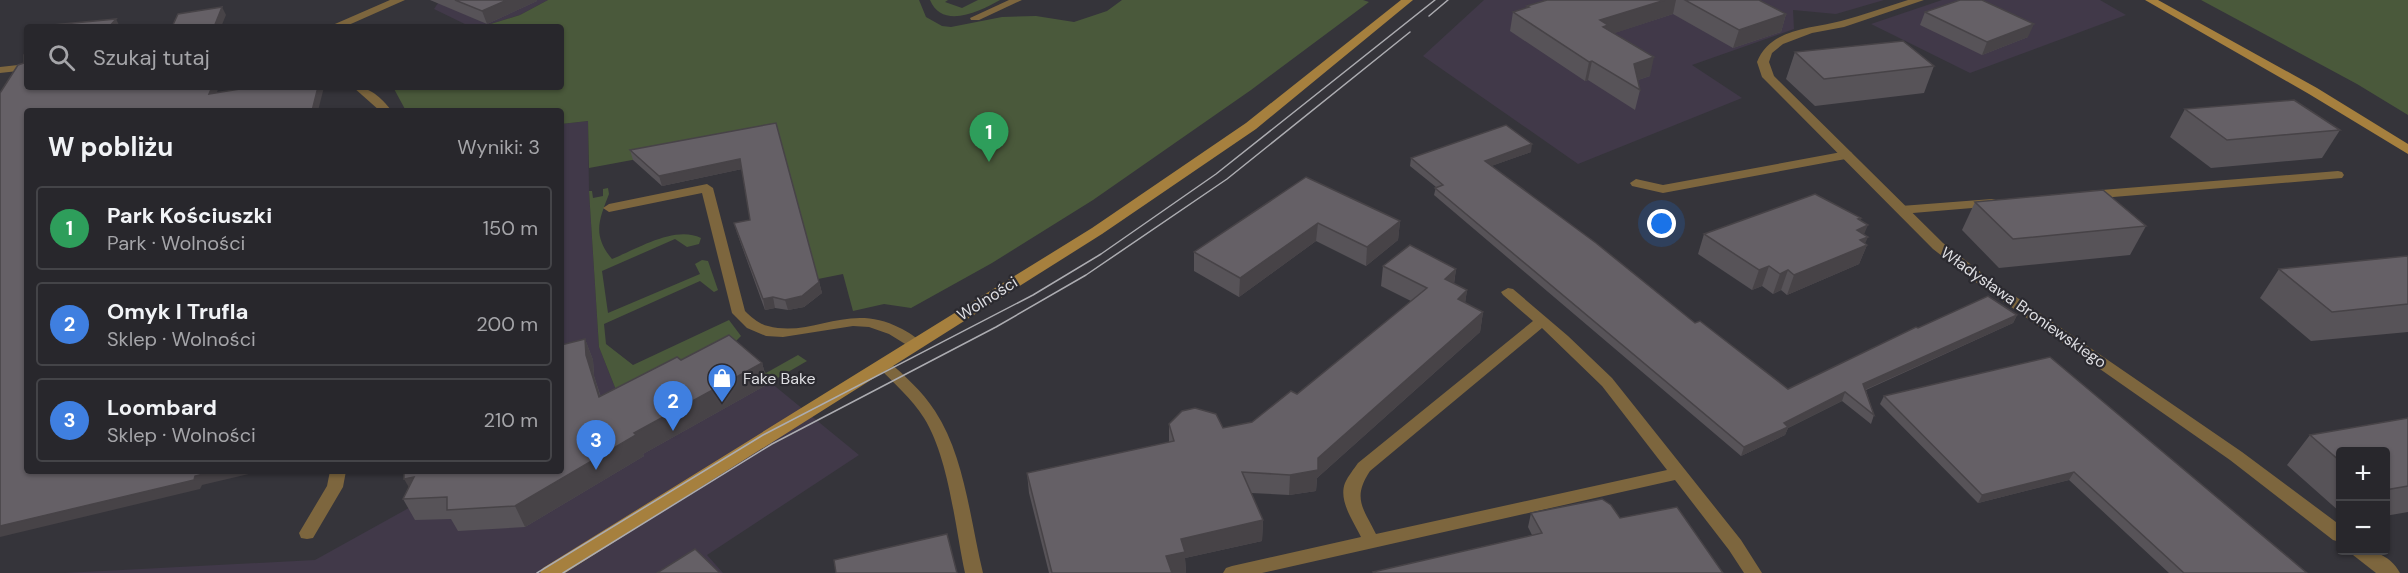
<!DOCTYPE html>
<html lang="pl">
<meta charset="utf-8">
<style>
body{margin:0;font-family:"DM Sans",sans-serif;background:#302f34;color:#f1f3f6}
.controls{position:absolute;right:18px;bottom:18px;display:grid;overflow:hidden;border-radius:6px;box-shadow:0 2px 4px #0004}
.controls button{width:54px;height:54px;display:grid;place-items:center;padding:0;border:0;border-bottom:2px solid #444448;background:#28272c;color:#f1f3f6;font:30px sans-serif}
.you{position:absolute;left:1662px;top:224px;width:21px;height:21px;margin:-15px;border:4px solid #fff;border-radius:50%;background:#1a73e8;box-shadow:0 0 0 9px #1a73e833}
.badge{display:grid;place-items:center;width:39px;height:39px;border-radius:50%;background:#8abfa5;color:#fff;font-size:20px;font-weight:700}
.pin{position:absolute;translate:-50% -50px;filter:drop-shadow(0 2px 3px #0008)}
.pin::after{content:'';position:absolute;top:32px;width:21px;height:18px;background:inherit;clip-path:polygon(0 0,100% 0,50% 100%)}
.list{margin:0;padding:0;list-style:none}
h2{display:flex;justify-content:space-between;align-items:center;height:78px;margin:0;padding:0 24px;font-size:26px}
h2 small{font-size:20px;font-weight:400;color:#a5a5a9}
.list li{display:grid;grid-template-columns:39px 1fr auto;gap:18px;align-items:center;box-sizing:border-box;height:84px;margin:0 12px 12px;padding:0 12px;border:2px solid #444448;border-radius:6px}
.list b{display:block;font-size:22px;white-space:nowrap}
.list p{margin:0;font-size:20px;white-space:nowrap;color:#a5a5a9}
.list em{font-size:20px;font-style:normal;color:#a5a5a9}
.icon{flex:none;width:33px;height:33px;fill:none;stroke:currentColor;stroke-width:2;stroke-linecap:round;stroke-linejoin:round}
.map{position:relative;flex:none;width:2408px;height:573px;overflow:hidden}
.search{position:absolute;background:#28272c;box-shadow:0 2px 4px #0004;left:24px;top:24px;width:540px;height:66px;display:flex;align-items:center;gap:15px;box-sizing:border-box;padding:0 21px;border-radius:6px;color:#a5a5a9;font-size:22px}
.panel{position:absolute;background:#28272c;box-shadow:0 2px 4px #0004;left:24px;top:108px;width:540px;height:366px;border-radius:6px}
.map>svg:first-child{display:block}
.commercial{fill:#413949}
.green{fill:#4a593b}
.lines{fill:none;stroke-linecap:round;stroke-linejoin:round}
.lane{fill:#7d663e;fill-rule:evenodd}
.street{fill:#7d663e;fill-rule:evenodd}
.secondary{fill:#a6803e;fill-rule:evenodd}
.tram{stroke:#acacb1;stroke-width:1.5}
.wall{fill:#575358}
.shaded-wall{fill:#474347}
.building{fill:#656066;stroke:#474347;stroke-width:1.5}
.labels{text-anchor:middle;stroke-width:4.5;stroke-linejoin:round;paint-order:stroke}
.street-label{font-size:16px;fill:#dedee2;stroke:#2b2a30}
.poi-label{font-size:16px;fill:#dedee2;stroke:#2b2a30;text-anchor:start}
</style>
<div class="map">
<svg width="2408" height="573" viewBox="0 0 2408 573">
<rect width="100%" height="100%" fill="#35343a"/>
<g class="commercial">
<polygon points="431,0 548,0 520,15 481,27 471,27 434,9 438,3"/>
<polygon points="1484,0 1884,0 1836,14 1793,10 1794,29 1692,65 1742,98 1578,164 1423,56"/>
<polygon points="1942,0 2100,0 2126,15 1970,73 1871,24"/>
<polygon points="588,121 589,191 599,347 622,405 731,350 859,455 707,555 723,573 64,573 315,560 416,504 561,471 561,124"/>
</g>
<g class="green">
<polygon points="548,0 919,0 926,17 942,26 951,27 1002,17 1036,16 1074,22 1107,11 1122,0 1363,0 1369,2 1251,90 1093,200 992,263 911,308 884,304 853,311 843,274 818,279 778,133 589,168 588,121 561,124 561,111 406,111 393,87 561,87 561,27 481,27 520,15"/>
<path d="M930 0H948L945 2 962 8 978 0H1000C981 11 942 30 930 0Z"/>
<polygon points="2201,0 2408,0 2408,115 2357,84"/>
<path d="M608 188 609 194C599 220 592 235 612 259 637 249 675 225 701 238L699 244 687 247 675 239 602 271 608 313 700 274 695 264 702 260 708 261 718 290 714 292 700 281 604 324 606 344 633 365 729 320 741 336 733 344 766 373 798 355 807 361 769 383 730 350 622 405 599 347 589 191H592L593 198 603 196V189Z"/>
</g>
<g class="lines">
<g class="lane">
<polygon points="1009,0 1022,0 979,20 971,20 970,18"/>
<polygon points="27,64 27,70 0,73 0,67"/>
<path d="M353 87C371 87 380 97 392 111H380Z"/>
<polygon points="1847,151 1851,152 1853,155 1851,158 1663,193 1632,186 1630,183 1636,179 1663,185"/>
<polygon points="2338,171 2342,172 2344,175 2342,178 2089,199 2083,195 2089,191"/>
<path d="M707 184 713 188 745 311C752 318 759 324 768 326 813 338 849 301 900 328 908 332 917 337 922 344L920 347H910L889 334 869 327 853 326 783 337 766 336 747 328 732 313 702 193 609 212 603 208 609 204Z"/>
<polygon points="1992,199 1996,200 1998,203 1996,206 1901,214 1895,210 1901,206"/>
<path d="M1508 288 1513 289 1568 336 1612 378 1741 540 1762 573H1744L1729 550 1675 480 1262 573H1223L1226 568 1232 566 1361 537C1354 522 1338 501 1345 483 1348 476 1354 469 1358 463L1533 321 1503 295 1501 292ZM1542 328 1602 386 1667 470 1376 534C1363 508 1352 498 1370 471Z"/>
<path d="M883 359 888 361C905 376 922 391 935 411 965 457 970 520 983 573H965C955 527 949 458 924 418 912 399 894 383 878 367L876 364 878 361Z"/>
<polygon points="330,471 346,471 343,487 313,538 307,539 301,538 299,533 327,486"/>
</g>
<g class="street">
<polygon points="390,0 405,0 344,27 328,27"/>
<path d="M1908 0H1924L1844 27 1812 33 1783 44 1772 53 1769 62 1774 76 1943 243 1987 277 2242 452 2340 525V542L2333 540 2230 460 1977 283 1933 249 1762 77 1757 62C1770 28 1811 29 1841 21 1863 15 1885 7 1908 0Z"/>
<path d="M2351 550C2371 550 2389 553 2400 573H2376L2353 555Z"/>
</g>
<g class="secondary">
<polygon points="1401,0 1413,0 1256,129 1102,234 565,573 540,573 543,568 1092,228 1246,123"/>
<polygon points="2145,0 2158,0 2317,88 2408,144 2408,154 2309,94"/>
</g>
<g class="tram">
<polyline points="1429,16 1448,0"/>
<polyline points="537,573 763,435 1033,295 1101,254 1216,174 1435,0"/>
<polyline points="563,573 772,444 996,327 1086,275 1227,179 1410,32"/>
</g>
</g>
<g class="wall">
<polygon points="430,0 536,0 537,1 487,24"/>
<polygon points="1547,0 1759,0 1786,14 1781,32 1733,48 1673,14 1614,33 1650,76 1638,80 1640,90 1635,110 1588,80 1585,81 1510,31 1513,12 1527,8 1527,6"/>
<polygon points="1925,12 2028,37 1982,55 1920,25"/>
<polygon points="1795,52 1934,66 1924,93 1815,106 1786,79"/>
<polygon points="2185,109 2340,130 2322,158 2211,168 2170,137"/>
<polygon points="776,123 822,293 804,307 788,310 775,308 765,310 737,233 734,223 750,220 742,169 662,186 633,160 630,150"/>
<polygon points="1531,152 1491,166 1695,323 1788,389 1918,328 2017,315 2013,323 1866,390 1874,415 1871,424 1842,401 1788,428 1785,435 1741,456 1434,195 1436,187 1410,166 1411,158"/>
<polygon points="1306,177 1400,221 1398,240 1366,266 1316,241 1239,297 1194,271 1194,252"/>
<polygon points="1975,202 2146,226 2130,255 1999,268 1962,230"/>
<polygon points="1861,218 1860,220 1865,244 1867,245 1859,264 1787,295 1781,290 1773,294 1762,286 1752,290 1698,254 1704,234"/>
<polygon points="2408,257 2408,332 2311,341 2260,298 2279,269"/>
<polygon points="1383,266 1456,269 1454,284 1467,290 1465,303 1483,312 1480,332 1317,478 1316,491 1289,495 1251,493 1263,520 1262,541 1185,558 1186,573 1049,573 1029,493 1027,473 1169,442 1169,424 1223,428 1252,422 1297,394 1411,301 1381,286"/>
<polygon points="585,339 593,360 594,376 601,397 681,360 762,363 768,384 643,454 644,456 525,527 458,531 451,519 415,520 403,499 409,487 561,471"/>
<polygon points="2050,357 2307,573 2169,573 2069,480 1978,503 1880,404 1884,396"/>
<polygon points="2408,418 2408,512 2385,516 2385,452 2340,452 2340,512 2287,465 2310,435"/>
<polygon points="1531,513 1620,518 1723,573 1373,573 1373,572 1532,535 1528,527"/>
</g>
<g class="shaded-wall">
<polygon points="507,0 536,0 537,1 487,24 482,11"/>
<polygon points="1665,0 1676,0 1673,14 1606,36 1600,20"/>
<polygon points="222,7 226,15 221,27 214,27"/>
<polygon points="1786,14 1781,32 1733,48 1739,30"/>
<polygon points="116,19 120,27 109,27"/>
<polygon points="2034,24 2028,37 1982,55 1987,42"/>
<polygon points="1654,57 1650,76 1629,83 1634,64"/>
<polygon points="1592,61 1588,80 1585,81 1589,62"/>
<polygon points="212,87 219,87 213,102 209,94"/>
<polygon points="318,87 324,87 318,111 312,111"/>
<polygon points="1532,144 1531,152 1483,169 1485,161"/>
<polygon points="740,159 742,169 662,186 659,176"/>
<polygon points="1861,218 1857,230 1868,225 1862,239 1868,237 1864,246 1867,245 1859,264 1787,295 1794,275 1849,250 1858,219"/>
<polygon points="1400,221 1398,240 1366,266 1367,247"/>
<polygon points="1318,223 1316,241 1239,297 1240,278"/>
<polygon points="1769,266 1762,286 1752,290 1759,270"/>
<polygon points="1456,269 1453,289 1445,279"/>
<polygon points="1788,270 1781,290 1773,294 1780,274"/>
<polygon points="819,282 822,293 804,307 788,310 785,300"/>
<polygon points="1467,290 1464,310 1458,299"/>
<polygon points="773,297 775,308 765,310 763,299"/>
<polygon points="1483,312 1480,332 1317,478 1316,491 1289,495 1290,475 1318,458"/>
<polygon points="2017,315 2013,323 1860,392 1863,384"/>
<polygon points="585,339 593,360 594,376 607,418 599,397 586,355"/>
<polygon points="762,363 768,384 643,454 644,456 525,527 515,506 634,433"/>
<polygon points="1845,392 1842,401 1788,428 1785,435 1741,456 1744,447 1784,423"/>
<polygon points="215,471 253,471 253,473 202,485 200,489 0,537 0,526"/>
<polygon points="2074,472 2069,480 1978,503 1982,495"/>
<polygon points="414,477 415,498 404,479"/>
<polygon points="1263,520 1262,541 1185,558 1186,573 1166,573 1166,556 1181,539"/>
</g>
<g class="building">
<polygon points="455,0 507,0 482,11"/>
<polygon points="1547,0 1665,0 1600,20 1608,25 1603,27 1654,57 1634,64 1640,90 1592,61 1589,62 1513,12 1529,7 1527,6"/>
<polygon points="1685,0 1759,0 1786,14 1739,30"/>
<polygon points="1960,0 1982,0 2034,24 1987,42 1925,12"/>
<polygon points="222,7 214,27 172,27 178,14"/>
<polygon points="116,19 109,27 42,27 42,26"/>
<polygon points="1903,41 1934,66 1824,79 1795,52"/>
<polygon points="27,50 27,87 212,87 209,94 252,87 318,87 312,111 27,111 27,471 215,471 195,476 194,480 0,526 0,93 18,65 24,63 24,55"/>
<polygon points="2294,100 2340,130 2227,140 2185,109"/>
<polygon points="776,123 819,282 802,296 785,300 773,297 763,299 734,223 750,220 740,159 659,176 630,150"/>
<polygon points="1506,125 1532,144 1485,161 1596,243 1695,323 1700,321 1788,389 1916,327 1918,328 1988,296 2017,315 1863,384 1874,415 1845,392 1784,423 1788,427 1744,447 1435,188 1443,185 1411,158"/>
<polygon points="1306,177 1400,221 1367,247 1318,223 1240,278 1194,252"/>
<polygon points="2103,190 2146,226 2013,239 1975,202"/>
<polygon points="1815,194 1861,218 1858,219 1868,225 1857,230 1868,237 1860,240 1867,245 1794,275 1788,270 1780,274 1769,266 1759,270 1704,234"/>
<polygon points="1410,245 1456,269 1445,279 1467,290 1458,299 1483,312 1318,458 1318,470 1290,475 1242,472 1263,520 1181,539 1185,552 1166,556 1172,573 1052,573 1027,473 1174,441 1169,424 1182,411 1195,408 1216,414 1223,428 1252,422 1291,391 1297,394 1427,288 1383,266"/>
<polygon points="2407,256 2408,257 2408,304 2332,312 2279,269"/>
<polygon points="729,335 762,363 634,433 636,435 515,506 447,510 447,497 403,499 414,477 404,479 404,471 561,471 561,345 585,339 586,355 599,397 677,357 681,360"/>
<polygon points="2050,357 2307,573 2184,573 2074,472 1982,495 1884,396"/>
<polygon points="2408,418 2408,486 2385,490 2385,452 2340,452 2340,461 2310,435"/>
<polygon points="1602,499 1611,505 1620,518 1677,507 1723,573 1374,573 1373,572 1542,533 1531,513"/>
<polygon points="947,534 957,573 836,573 834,560"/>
<polygon points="695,549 720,573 657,573"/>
</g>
<defs>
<g id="shop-pin" transform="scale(1.5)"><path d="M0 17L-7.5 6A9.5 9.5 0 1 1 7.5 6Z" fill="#3f7fe0" stroke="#2b2a30"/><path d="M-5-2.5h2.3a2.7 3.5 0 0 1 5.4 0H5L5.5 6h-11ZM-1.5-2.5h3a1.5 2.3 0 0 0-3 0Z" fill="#fff"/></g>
</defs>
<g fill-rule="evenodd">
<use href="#shop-pin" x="722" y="378"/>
</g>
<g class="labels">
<g class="street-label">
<text transform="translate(987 298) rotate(-32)" y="6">Wolności</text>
<text transform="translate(2024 307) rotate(35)" y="6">Władysława Broniewskiego</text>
</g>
<g class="poi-label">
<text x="743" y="384">Fake Bake</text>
</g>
</g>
</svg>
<div class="controls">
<button>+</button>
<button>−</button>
</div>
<div class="you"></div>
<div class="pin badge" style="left:989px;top:162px;background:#2e9e5b">1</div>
<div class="pin badge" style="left:673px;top:431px;background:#3f7fe0">2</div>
<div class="pin badge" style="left:596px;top:470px;background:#3f7fe0">3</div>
<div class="search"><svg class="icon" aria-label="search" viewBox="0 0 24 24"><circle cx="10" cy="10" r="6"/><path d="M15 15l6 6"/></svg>Szukaj tutaj</div>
<section class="panel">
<h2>W pobliżu<small>Wyniki: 3</small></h2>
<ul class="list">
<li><span class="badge" style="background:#2e9e5b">1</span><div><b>Park Kościuszki</b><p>Park · Wolności</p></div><em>150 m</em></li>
<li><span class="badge" style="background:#3f7fe0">2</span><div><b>Omyk I Trufla</b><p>Sklep · Wolności</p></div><em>200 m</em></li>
<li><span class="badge" style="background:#3f7fe0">3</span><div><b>Loombard</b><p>Sklep · Wolności</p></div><em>210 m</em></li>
</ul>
</section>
</div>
